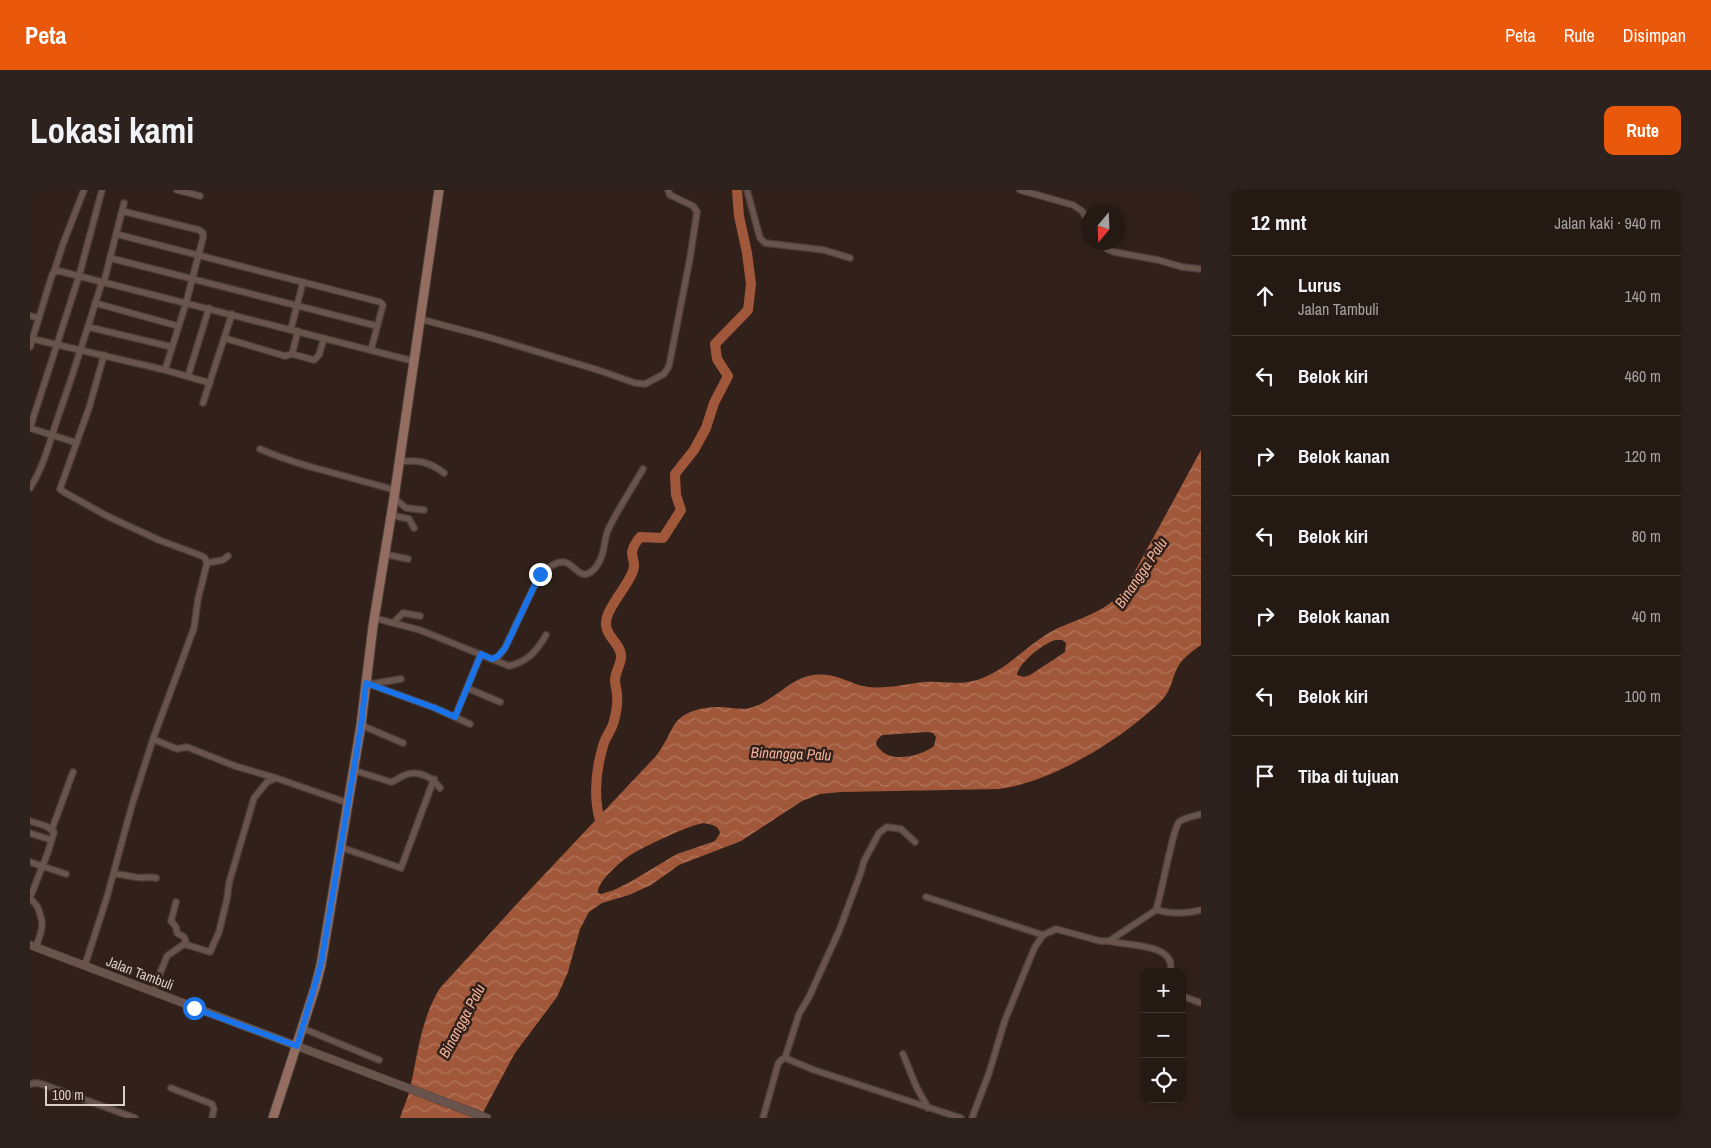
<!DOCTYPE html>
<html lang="id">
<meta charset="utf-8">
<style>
body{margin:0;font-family:"Archivo Narrow",sans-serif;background:#2d221d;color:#f1f3f6}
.controls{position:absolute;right:15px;bottom:15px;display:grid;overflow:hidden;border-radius:10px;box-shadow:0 2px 12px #0003}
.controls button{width:45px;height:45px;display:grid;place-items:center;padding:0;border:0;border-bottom:1px solid #423834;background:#251914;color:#f1f3f6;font:25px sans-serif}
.compass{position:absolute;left:1051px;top:15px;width:45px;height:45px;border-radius:50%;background:#251914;box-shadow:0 2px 12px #0003;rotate:199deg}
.scale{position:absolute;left:15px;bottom:12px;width:80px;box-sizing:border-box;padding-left:5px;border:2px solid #daceca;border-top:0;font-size:14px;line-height:18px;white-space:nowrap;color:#daceca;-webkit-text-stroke:4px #31211a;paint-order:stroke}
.stop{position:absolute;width:15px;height:15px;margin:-11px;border:4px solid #1a73e8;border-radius:50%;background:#fff}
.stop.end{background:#1a73e8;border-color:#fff;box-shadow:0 1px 5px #0008}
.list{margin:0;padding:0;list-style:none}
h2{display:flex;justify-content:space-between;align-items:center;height:65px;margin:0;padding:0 20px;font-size:21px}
h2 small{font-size:16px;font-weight:400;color:#a3a0a0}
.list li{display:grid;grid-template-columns:32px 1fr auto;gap:15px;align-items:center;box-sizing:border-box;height:80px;padding:0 20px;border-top:1px solid #423834}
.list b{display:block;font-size:19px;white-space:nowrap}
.list p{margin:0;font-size:16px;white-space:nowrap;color:#a3a0a0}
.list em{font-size:16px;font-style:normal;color:#a3a0a0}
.icon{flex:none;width:28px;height:28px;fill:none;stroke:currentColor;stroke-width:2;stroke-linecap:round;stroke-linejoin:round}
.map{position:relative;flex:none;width:1171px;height:928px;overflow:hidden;border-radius:10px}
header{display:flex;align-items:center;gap:30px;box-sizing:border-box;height:70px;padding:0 25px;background:#ea580c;color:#fff}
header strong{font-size:24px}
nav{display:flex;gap:28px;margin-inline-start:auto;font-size:18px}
.intro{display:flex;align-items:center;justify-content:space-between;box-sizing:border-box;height:120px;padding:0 30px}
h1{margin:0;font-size:35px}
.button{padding:12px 22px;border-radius:10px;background:#ea580c;color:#fff;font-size:18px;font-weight:700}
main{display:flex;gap:30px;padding:0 30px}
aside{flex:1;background:#251914;border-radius:10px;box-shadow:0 2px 12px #0003}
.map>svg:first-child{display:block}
.water{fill:url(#water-waves);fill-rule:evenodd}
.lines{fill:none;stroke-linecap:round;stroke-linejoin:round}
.river{stroke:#a1583a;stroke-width:10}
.minor-casing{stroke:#4b3d38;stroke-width:8}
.tertiary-casing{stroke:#4b3d38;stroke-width:9}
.secondary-casing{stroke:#4b3d38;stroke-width:11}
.minor{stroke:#68544d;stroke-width:5.5}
.tertiary{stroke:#68544d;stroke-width:8}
.secondary{stroke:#926d60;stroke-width:9}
.route{stroke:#1a73e8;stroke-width:6}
.labels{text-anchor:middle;stroke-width:5;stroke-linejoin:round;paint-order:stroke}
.street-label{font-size:14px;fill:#daceca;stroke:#31211a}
.water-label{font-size:15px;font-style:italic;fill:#f3b39b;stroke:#31211a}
</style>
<header>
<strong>Peta</strong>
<nav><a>Peta</a><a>Rute</a><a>Disimpan</a></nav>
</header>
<div class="intro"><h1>Lokasi kami</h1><a class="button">Rute</a></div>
<main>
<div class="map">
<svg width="1171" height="928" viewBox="0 0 1171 928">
<defs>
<pattern id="water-waves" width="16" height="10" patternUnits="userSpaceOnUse" patternTransform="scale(1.25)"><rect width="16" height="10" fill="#a1583a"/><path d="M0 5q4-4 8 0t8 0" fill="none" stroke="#b2765e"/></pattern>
</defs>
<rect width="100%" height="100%" fill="#31211a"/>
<path class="water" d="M1171 260V455C1163 461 1154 467 1149 475 1142 486 1142 500 1132 510 1094 548 1023 592 969 599L811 602 790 604 772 611 711 651 649 675 621 695 599 705 572 713 559 722 550 739 538 782 527 807 485 863 450 928H370C373 918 378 908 380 899 388 863 391 829 410 798L495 705 626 566C633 557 637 548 643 537 651 521 673 517 689 517 700 517 713 521 723 517 745 510 759 489 783 485 807 482 818 494 838 497 857 499 876 494 894 492 911 491 927 495 943 491 976 483 996 454 1026 439 1053 427 1082 420 1098 394ZM1026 450H1032L1036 453 1035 462 1000 485 994 487 987 485C988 473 1015 452 1026 450ZM898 542 903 543 906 547 904 556C889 567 857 575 846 554L847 550 852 545ZM674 633C682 635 688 635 690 643L685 651 647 664 600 692 584 700 571 704 568 703C567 692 590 672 599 666 611 658 661 634 674 633Z"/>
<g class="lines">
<path class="river" d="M572 637C563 611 565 583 573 556 575 547 582 540 584 531 586 523 588 513 587 505 587 500 585 495 585 490 585 483 590 476 591 468 593 453 571 446 577 427 581 413 597 397 603 381 608 368 594 367 610 347L633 348 651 320 646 305 645 284 664 260 676 238 684 213 698 186 687 169 685 154 718 120 721 94 717 63 709 26 707 0"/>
<g class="minor-casing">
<g id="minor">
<polyline points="147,0 170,6"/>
<polyline points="717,0 730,48 735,53 794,60 820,68"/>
<polyline points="990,0 1043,15 1052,21 1058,31"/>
<polyline points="92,21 169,40 173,43 173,48 156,113 135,180"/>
<polyline points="86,44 350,112 353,115 341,160"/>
<polyline points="1072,52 1077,59 1084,62 1128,70 1152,77 1171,79"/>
<polyline points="80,68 347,136"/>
<polyline points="24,82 33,54 54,0"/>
<polyline points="74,92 94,13"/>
<polyline points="65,113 148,136"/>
<polyline points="0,126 9,128"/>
<polyline points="390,129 458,147 568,180 605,193 615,194 634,184 639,176 660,68 667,22 663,16 640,5 638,0"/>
<polyline points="58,137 142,157"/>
<polyline points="261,139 273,92"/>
<polyline points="194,148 255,166 262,164 268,141"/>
<polyline points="3,149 135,180 180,193"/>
<polyline points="0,157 22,85 24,82 29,81 383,171"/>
<polyline points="262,164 284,170 289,165 294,148"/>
<polyline points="158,186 179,118"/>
<polyline points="173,213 202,124"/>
<polyline points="0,238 49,86 72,0"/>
<polyline points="0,238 47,253"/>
<path d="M230 259C274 278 319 286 364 300"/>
<path d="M368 272C387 269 400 272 414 283"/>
<path d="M0 298C14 277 20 250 28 227 44 182 58 137 72 92"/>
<polyline points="364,308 376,318 394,320"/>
<polyline points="361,325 379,329 384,338"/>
<polyline points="354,364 378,369"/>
<polyline points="177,373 193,370 198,366"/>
<path d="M344 428 390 440 479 476C497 472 507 461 516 445"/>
<polyline points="363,433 373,423 390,426"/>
<path d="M461 469 468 467 475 458 510 384C515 379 529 369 537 373 544 376 549 386 557 384 563 382 568 375 570 370 575 361 574 349 578 340 588 319 601 300 613 279"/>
<polyline points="336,493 405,518 440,534"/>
<polyline points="340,494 371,489"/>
<polyline points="437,498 470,512"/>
<polyline points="425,527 451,464"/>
<polyline points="331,535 373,553"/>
<polyline points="123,549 147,559 157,557 205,576 246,588"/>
<path d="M323 580 361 592C366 591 370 587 375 585 388 580 403 587 410 598"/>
<polyline points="0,631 16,636 24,642 18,662 0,708"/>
<polyline points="22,639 43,582"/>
<polyline points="0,643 21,650"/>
<polyline points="310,657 371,678 404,589"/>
<polyline points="0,672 36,684"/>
<path d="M84 684C91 684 97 686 105 687 112 689 118 686 126 688"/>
<polyline points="896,707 1013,745"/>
<path d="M0 709C5 712 5 713 8 718 15 736 12 739 6 757"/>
<polyline points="146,712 141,731 146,737 147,743 154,747 157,755"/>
<path d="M1126 720C1141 724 1157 724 1171 720"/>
<path d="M1079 751C1096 756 1148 753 1140 782"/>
<polyline points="55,775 77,707 102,615 123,549 164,438 168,409 177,373 175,368 172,366 129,350 77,326 34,302 30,299 59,218 74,165"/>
<polyline points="123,801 137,766 154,754 180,762 189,742 197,709 199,693 224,608 237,592 246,588 318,613"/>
<polyline points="1152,806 1171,813"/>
<polyline points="272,838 349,870"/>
<polyline points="873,864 886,896 898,918"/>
<polyline points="755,868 784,880 931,928"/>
<polyline points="0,894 7,893 15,895 105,928"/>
<polyline points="141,898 182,914 184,919 182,928"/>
<polyline points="733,928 748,874 751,870 755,868 769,824 779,807 809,741 831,682 834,671 849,643 857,637 871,639 885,652"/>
<path d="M942 928 959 883 975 830 999 771 1005 757 1013 745 1026 739 1070 751H1079L1126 720C1131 706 1143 638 1149 632 1154 628 1165 626 1171 624"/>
</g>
</g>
<g class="tertiary-casing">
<polyline id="tertiary" points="0,755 457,928"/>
</g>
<g class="secondary-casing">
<polyline id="secondary" points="243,928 285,798 291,775 331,535 343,436 364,308 409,0"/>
</g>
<use href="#minor" class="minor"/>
<use href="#tertiary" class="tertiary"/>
<use href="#secondary" class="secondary"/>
</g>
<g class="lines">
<polyline class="route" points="164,818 267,856 291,774 331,536 336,493 405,518 425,527 451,464 462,469 468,466 475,458 510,384"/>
</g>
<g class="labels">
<g class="street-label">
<text transform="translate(110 783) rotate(21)" y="5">Jalan Tambuli</text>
</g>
<g class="water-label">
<text transform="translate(1111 383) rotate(-56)" y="5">Binangga Palu</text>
<text transform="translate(761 564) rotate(2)" y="5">Binangga Palu</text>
<text transform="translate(432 831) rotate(-62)" y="5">Binangga Palu</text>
</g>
</g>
</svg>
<div class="controls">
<button>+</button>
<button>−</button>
<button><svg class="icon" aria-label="locate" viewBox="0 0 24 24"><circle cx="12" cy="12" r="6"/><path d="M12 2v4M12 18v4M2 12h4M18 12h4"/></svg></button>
</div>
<svg class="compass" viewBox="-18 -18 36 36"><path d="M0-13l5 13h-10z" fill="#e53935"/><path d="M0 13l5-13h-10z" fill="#a3a0a0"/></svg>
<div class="scale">100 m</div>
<div class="stop" style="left:164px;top:818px"></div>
<div class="stop end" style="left:510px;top:384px"></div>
</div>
<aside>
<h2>12 mnt<small>Jalan kaki · 940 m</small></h2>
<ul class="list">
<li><svg class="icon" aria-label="ahead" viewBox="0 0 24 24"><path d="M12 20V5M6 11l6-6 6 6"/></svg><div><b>Lurus</b><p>Jalan Tambuli</p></div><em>140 m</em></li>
<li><svg class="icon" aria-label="left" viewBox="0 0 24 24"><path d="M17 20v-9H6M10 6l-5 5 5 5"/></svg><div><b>Belok kiri</b></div><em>460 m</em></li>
<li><svg class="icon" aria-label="right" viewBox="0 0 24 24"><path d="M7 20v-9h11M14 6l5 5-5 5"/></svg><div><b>Belok kanan</b></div><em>120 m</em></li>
<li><svg class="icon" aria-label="left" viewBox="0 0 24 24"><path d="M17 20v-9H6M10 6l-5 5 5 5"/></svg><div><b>Belok kiri</b></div><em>80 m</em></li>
<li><svg class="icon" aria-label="right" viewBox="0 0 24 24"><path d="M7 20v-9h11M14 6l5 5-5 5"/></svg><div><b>Belok kanan</b></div><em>40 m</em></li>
<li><svg class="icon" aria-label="left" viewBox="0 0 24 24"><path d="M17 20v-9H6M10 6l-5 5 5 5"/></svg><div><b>Belok kiri</b></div><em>100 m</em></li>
<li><svg class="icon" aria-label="arrive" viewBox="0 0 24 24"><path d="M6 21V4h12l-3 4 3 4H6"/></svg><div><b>Tiba di tujuan</b></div></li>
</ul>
</aside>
</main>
